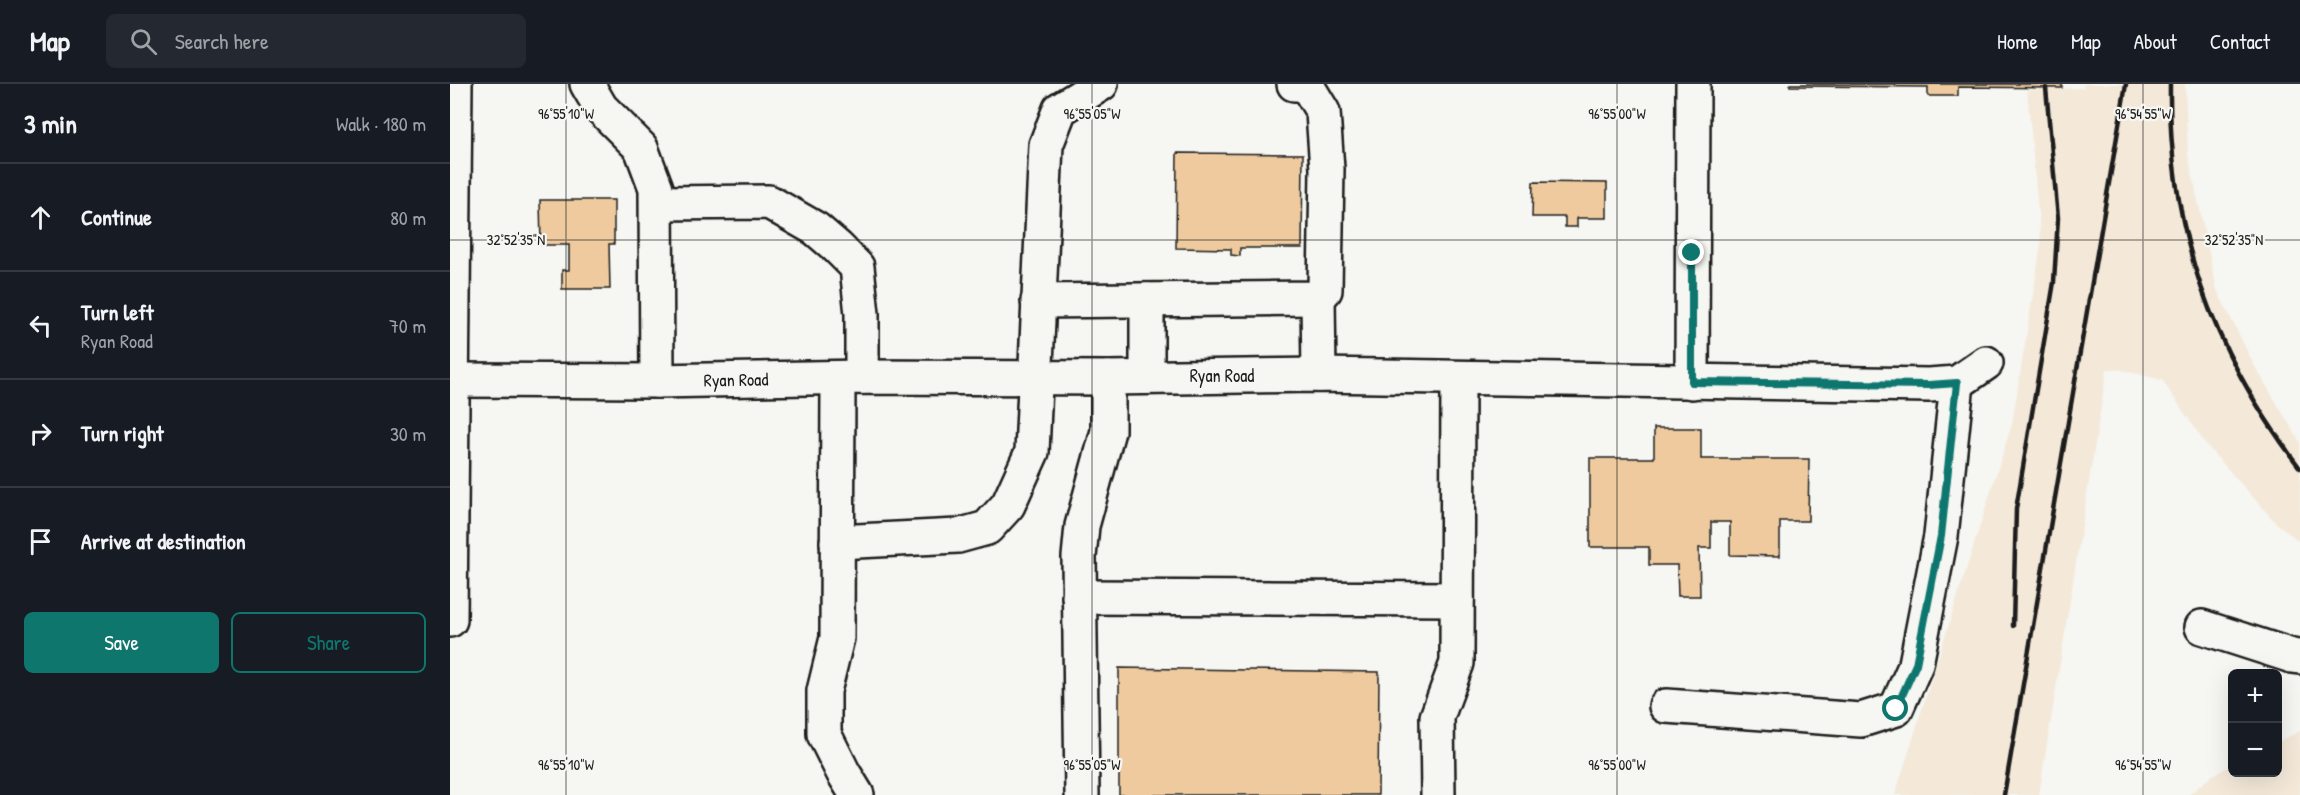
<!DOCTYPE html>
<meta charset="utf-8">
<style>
body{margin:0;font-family:"Patrick Hand",sans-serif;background:#242831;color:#f1f3f6}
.controls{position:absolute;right:18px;bottom:18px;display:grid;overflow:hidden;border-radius:9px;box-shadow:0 6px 24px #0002}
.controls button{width:54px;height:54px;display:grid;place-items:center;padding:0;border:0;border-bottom:2px solid #363941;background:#171b24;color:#f1f3f6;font:30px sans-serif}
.stop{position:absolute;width:18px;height:18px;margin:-14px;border:4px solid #0f766e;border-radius:50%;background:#fff}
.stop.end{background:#0f766e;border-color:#fff;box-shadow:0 2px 6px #0008}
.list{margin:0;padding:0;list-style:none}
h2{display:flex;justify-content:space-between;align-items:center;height:78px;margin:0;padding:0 24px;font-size:26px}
h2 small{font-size:20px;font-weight:400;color:#9ea1a6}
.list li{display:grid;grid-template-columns:39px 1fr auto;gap:18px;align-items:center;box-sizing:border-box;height:108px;padding:0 24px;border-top:2px solid #363941}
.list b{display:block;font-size:22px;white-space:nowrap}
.list p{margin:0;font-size:20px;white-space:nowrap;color:#9ea1a6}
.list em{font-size:20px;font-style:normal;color:#9ea1a6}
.actions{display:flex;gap:12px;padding:18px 24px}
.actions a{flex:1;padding:14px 0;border:2px solid #0f766e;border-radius:9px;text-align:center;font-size:21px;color:#0f766e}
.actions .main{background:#0f766e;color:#fff}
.icon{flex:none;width:33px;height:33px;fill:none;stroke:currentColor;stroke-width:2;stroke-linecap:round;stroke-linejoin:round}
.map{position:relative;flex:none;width:1850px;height:711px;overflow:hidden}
header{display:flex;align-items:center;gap:36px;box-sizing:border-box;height:84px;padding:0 30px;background:#171b24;border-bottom:2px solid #363941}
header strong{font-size:28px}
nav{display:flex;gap:33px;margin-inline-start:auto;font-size:21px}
.search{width:420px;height:54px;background:#242831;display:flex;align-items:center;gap:15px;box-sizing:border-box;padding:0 21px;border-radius:9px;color:#9ea1a6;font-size:22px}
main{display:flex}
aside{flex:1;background:#171b24}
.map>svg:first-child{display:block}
.built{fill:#f4e9d9}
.building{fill:#eeca9e;stroke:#1c1c1c;stroke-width:1.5}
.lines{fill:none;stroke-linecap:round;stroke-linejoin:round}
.minor-casing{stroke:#1c1c1c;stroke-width:38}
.minor{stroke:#f6f6f2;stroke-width:33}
.rail{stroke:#1c1c1c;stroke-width:4.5}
.route{stroke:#0f766e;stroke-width:8}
.ticks{fill:none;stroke:#1c1c1c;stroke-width:1.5;stroke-opacity:0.45}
.labels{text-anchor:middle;stroke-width:4.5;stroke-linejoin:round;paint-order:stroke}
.street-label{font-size:18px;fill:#1c1c1c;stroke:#f6f6f2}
.ticks-label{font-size:15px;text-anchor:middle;fill:#1c1c1c;stroke:#f6f6f2;stroke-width:4.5;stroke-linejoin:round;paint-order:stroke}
</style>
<header>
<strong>Map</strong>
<div class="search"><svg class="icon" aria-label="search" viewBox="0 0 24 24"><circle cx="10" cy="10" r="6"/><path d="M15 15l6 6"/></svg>Search here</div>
<nav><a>Home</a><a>Map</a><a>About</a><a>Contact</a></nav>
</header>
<main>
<aside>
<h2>3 min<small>Walk · 180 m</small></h2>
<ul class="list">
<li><svg class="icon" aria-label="ahead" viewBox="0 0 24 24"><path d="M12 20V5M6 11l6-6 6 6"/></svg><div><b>Continue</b></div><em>80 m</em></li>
<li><svg class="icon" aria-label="left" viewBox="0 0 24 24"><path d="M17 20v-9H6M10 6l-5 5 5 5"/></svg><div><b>Turn left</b><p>Ryan Road</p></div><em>70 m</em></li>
<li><svg class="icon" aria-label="right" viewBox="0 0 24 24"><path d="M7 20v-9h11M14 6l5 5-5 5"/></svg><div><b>Turn right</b></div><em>30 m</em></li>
<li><svg class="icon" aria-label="arrive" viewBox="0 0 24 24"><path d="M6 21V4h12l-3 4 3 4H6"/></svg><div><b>Arrive at destination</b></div></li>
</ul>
<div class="actions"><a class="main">Save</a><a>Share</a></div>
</aside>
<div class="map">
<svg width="1850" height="711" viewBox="0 0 1850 711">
<rect width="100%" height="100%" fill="#f6f6f2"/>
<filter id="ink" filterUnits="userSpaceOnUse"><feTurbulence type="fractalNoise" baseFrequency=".0167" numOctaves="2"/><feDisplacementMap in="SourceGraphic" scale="12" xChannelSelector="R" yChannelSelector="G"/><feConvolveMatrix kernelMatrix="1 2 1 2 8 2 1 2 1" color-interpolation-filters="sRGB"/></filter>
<g filter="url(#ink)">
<g class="built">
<polygon points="1634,0 1735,0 1738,70 1767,206 1804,281 1850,358 1850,458 1826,439 1757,362 1712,296 1672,286 1657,285 1589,711 1445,711 1562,340 1591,160 1577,6 1633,4"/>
<polygon points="1850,647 1850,711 1738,711 1763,691 1782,681 1782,688 1828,688 1828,658"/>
</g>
<g class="building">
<polygon points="1340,0 1612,0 1612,4 1508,3 1508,12 1478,12 1478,3 1340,2"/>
<polygon points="727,69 853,70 852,164 790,164 790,172 781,171 781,165 726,164"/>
<polygon points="1083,98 1157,99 1157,134 1127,134 1127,143 1115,143 1115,133 1082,133"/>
<polygon points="90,116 164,116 164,160 159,160 160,205 112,205 112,186 119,186 119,161 91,161"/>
<polygon points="1204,344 1251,344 1251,375 1359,375 1358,437 1330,437 1330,472 1280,471 1280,438 1261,438 1261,464 1249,464 1250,512 1228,512 1227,481 1199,481 1199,463 1140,463 1140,374 1204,374"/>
<polygon points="669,584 929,588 928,711 669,711"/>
</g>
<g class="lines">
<g class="minor-casing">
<g id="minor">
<polyline points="137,0 151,24 191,64 206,104 207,297"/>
<polyline points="207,119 319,118 366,145 387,163 407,183 412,230 412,293"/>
<polyline points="868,214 869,291"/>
<polyline points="697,216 697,293"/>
<polyline points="588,217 868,214 875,206 877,85 873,28 856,0 844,0"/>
<polyline points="388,295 387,554 374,607 374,650 393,688 407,711"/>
<polyline points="2,296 207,297 412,293 658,294 869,291 1479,301 1507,299 1536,279"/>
<polyline points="1242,298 1243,0"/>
<polyline points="387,458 508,452 537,444 558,421 582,368 596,61 610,25 651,0"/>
<polyline points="629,513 1007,515"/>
<polyline points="0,536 5,0"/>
<polyline points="1752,543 1842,572 1850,573"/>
<polyline points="1216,622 1411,636 1446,625 1466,580 1491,452 1507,299"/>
<polyline points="632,711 629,473 632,442 658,347 658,294"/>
<polyline points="988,711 987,633 1007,579 1008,294"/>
</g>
</g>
<use href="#minor" class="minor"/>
<g class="rail">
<path d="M1720 0C1718 146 1762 268 1850 384"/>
<polyline points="1563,542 1566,425 1604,198 1608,134 1596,4"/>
<polyline points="1554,711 1676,0"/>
</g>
</g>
</g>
<g class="lines" filter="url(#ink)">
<polyline class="route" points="1242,169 1242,298 1479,301 1507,299 1491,452 1466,580 1446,625"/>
</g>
<path class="ticks" d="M116 0V711M642 0V711M1167 0V711M1693 0V711M0 156H1850"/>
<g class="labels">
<g class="street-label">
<text x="772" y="298">Ryan Road</text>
<text transform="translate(286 296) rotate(-1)" y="6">Ryan Road</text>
</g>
</g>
<g class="ticks-label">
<text x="116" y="35">96°55'10"W</text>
<text x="642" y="35">96°55'05"W</text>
<text x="1167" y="35">96°55'00"W</text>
<text x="1693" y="35">96°54'55"W</text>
<text x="66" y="161">32°52'35"N</text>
<text x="1784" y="161">32°52'35"N</text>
<text x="116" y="686">96°55'10"W</text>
<text x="642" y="686">96°55'05"W</text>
<text x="1167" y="686">96°55'00"W</text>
<text x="1693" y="686">96°54'55"W</text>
</g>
</svg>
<div class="controls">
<button>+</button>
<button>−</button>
</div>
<div class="stop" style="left:1446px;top:625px"></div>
<div class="stop end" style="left:1242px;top:169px"></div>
</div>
</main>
